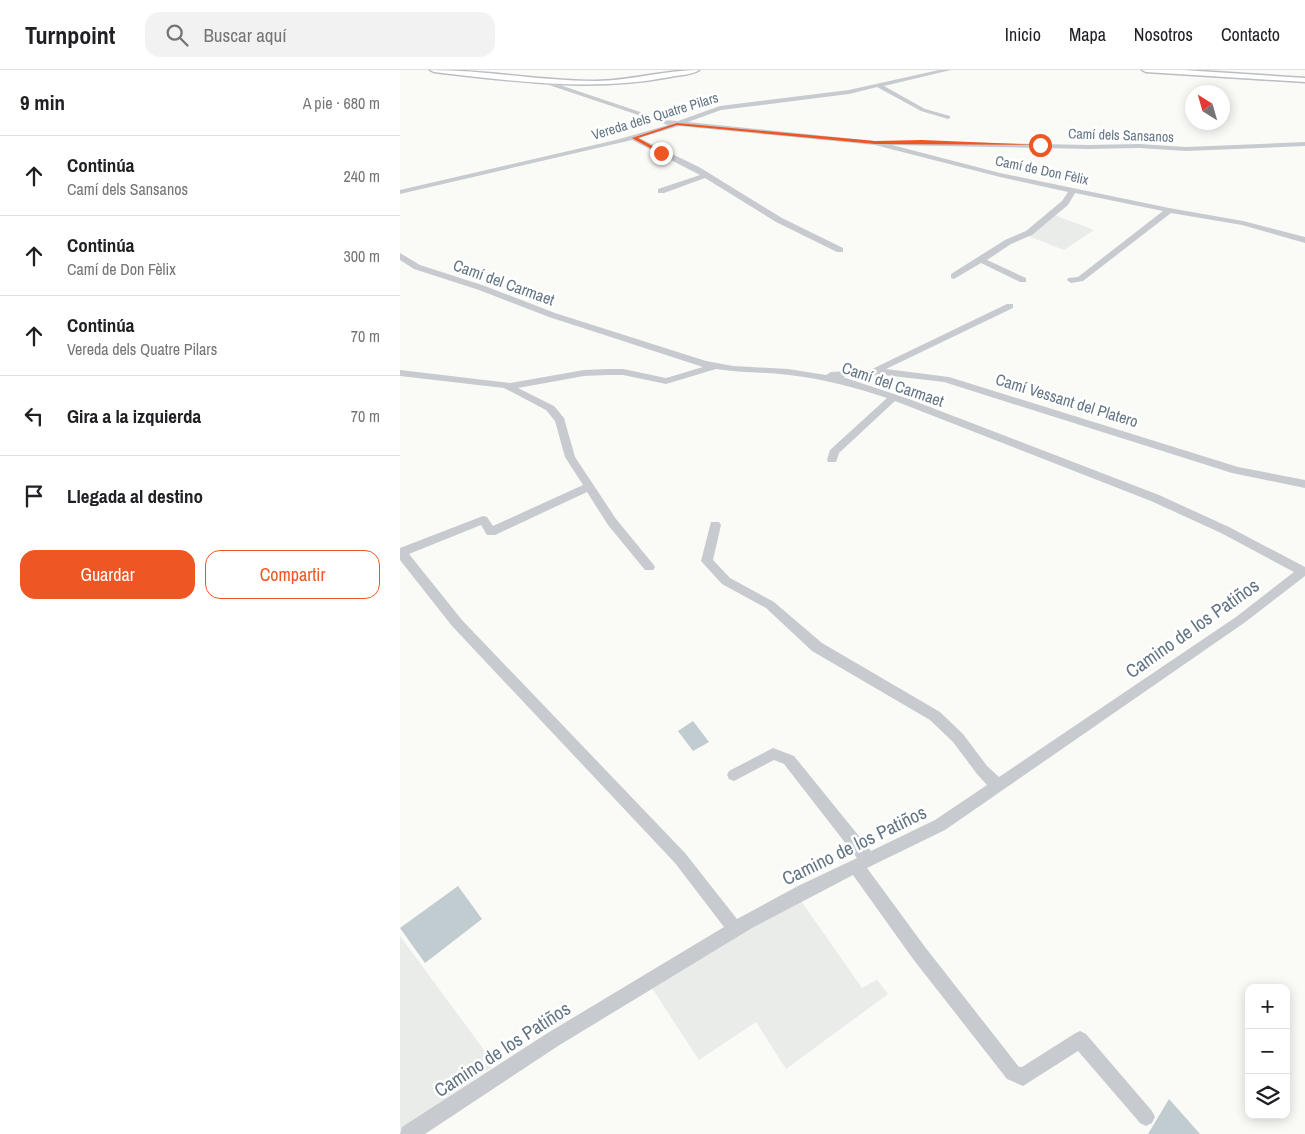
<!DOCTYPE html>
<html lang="es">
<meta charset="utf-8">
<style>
body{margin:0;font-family:"Archivo Narrow",sans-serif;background:#f2f2f2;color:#202124}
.controls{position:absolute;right:15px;bottom:15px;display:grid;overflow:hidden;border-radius:10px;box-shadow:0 2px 12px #0003}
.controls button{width:45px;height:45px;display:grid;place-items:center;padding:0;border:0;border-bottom:1px solid #e0e0e0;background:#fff;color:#202124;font:25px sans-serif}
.compass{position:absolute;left:785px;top:15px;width:45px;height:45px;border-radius:50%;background:#fff;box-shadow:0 2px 12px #0003;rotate:323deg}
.stop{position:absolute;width:15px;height:15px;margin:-11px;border:4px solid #ee5623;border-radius:50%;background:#fff}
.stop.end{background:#ee5623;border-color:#fff;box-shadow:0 1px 5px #0008}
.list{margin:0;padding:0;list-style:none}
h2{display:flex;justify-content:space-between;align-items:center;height:65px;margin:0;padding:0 20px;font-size:21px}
h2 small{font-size:16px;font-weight:400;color:#757577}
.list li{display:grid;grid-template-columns:32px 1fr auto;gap:15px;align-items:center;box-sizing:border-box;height:80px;padding:0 20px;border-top:1px solid #e0e0e0}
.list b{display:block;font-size:19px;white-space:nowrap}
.list p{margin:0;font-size:16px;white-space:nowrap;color:#757577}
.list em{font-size:16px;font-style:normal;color:#757577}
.actions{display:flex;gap:10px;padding:15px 20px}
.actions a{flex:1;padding:11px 0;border:1px solid #ee5623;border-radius:15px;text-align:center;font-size:18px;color:#ee5623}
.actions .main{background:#ee5623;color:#fff}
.icon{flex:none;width:28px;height:28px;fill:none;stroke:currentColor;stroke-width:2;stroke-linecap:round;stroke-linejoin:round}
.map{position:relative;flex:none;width:905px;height:1064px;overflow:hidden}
header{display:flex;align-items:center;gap:30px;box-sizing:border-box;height:70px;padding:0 25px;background:#fff;border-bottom:1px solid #e0e0e0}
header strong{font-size:24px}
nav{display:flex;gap:28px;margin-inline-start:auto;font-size:18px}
.search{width:350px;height:45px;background:#f2f2f2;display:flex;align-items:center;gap:12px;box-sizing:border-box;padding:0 18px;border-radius:15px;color:#757577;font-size:19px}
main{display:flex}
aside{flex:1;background:#fff}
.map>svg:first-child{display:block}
.built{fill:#eaecea}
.water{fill:#c1ccd1}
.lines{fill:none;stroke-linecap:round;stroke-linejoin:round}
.major-casing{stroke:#babec2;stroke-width:3}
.minor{fill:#c7cbcf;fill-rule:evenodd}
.major{fill:#fff;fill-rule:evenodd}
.route{fill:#ee5623}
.labels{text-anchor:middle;stroke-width:5;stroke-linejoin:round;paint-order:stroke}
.far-street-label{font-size:14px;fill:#637584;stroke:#fff}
.street-label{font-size:16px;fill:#637584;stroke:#fff}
.near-street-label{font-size:19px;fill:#637584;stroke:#fff}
</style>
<header>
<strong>Turnpoint</strong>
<div class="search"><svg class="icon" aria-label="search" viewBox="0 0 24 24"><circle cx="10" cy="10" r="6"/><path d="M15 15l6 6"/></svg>Buscar aquí</div>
<nav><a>Inicio</a><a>Mapa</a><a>Nosotros</a><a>Contacto</a></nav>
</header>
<main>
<aside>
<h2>9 min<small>A pie · 680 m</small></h2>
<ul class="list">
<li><svg class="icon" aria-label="ahead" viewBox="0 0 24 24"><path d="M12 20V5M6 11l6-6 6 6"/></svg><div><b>Continúa</b><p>Camí dels Sansanos</p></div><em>240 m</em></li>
<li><svg class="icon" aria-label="ahead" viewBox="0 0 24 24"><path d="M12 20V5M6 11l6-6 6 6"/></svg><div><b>Continúa</b><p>Camí de Don Fèlix</p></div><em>300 m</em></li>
<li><svg class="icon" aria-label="ahead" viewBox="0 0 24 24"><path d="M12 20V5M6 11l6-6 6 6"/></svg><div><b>Continúa</b><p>Vereda dels Quatre Pilars</p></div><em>70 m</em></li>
<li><svg class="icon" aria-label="left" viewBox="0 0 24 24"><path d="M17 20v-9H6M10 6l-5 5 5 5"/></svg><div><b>Gira a la izquierda</b></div><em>70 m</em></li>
<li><svg class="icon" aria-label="arrive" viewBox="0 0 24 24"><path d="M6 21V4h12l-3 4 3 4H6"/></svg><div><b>Llegada al destino</b></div></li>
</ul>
<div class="actions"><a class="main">Guardar</a><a>Compartir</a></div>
</aside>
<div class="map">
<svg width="905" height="1064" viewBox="0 0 905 1064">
<rect width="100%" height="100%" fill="#fafaf7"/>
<g class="built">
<polygon points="654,145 694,160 664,180 628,166"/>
<polygon points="401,831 462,918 477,910 488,924 386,999 356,952 299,990 252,918 339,864"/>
<polygon points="0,866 95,995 0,1060"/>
</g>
<g class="water">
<polygon points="293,651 309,672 293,681 278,661"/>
<polygon points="58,816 82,849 25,893 0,858"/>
<polygon points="769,1029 800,1064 748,1064"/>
</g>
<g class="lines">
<g class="major-casing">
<g id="major">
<path d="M30 0C85 0 140 11 196 11 230 11 264 0 299 0 292 5 279 5 270 7 192 22 112 11 34 2Z"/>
<polygon points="742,0 783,0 905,8 905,12 746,2"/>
</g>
</g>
<g class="minor">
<polygon points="539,0 551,0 484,16 525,39 550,46 550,48 548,49 521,41 477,17 449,24 321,40 288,52 475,71 487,74 490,71 689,75 739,74 786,77 905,72 905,76 786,81 739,78 689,79 492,75 600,103 769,138 843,151 905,167 905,173 842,155 771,143 683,211 671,213 667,210 668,208 678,207 763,141 675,123 668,135 632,165 611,174 587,190 626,208 626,212 620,212 581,193 554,209 551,208 551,204 605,170 626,161 662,131 668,122 600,107 475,75 279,56 239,68 299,97 382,148 443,178 443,182 437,182 376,152 305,108 264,123 258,123 258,119 300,105 232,70 0,124 0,120 216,70 268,55 137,11 137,9 139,8 264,50 278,51 320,36 449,20"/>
<path d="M0 183 20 195 85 216 155 243 306 291 333 296 388 299 426 305 431 302 470 300 607 234H613V238L486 299 549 307 838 397 905 410V418L832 403 544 312 484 305 443 307 509 329 759 425 829 457 905 497V506L844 553 545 760 467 798 525 877 619 997H622L674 964 680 961 686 964 752 1041 755 1047 752 1053 746 1056 740 1053 678 981 623 1016 607 1009 513 889 453 805 352 858 158 976 25 1064H0L2 1057 146 964 324 857 275 793 52 556 0 490V478L83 446 87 447 93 456 183 415 165 387 155 351 146 340 104 318 0 306V300L110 313 184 300 207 299H223L266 308 303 297 149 247 79 220 14 199 0 190ZM316 299C340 303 365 302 389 305 425 309 453 317 487 328L430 380 427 390 428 392H436L439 383 495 331 751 431 821 463 894 502 836 547 599 707 587 696 563 664 540 642 422 573 374 532 330 508 313 490 321 455 319 452H311L301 491 322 514 366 538 412 581 530 650 553 672 577 704 587 715 535 750 471 781 394 686 373 678 329 701 327 705 329 709 334 711 374 690 384 694 457 788 398 816 337 849 285 783 62 550 9 484 81 455 87 465H95L187 422 208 455 245 500H253L255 497 253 494 216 449 175 387 164 348 154 336 118 318 184 306 207 305H223L266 314Z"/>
</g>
<use href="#major" class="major"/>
</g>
<polygon class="route" points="277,53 475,71 522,70 643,75 475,74 277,55 238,68 263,82 261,84 232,68"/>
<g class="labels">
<g class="far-street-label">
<text transform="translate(255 46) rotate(-17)" y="5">Vereda dels Quatre Pilars</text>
<text transform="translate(721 65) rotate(2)" y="5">Camí dels Sansanos</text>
<text transform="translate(642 100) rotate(12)" y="5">Camí de Don Fèlix</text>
</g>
<g class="street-label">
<text transform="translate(104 212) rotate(20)" y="6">Camí del Carmaet</text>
<text transform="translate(493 314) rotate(19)" y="6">Camí del Carmaet</text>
<text transform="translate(667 330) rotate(17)" y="6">Camí Vessant del Platero</text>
</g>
<g class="near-street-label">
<text transform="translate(792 558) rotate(-35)" y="7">Camino de los Patiños</text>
<text transform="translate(454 775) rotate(-26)" y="7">Camino de los Patiños</text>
<text transform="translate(102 979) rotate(-33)" y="7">Camino de los Patiños</text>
</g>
</g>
</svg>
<div class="controls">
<button>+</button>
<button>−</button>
<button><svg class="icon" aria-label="layers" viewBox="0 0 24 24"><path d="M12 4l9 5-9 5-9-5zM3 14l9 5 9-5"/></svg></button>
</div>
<svg class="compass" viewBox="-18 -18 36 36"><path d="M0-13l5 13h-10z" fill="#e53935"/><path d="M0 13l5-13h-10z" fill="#757577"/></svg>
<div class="stop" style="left:640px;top:75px"></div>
<div class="stop end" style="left:261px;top:83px"></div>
</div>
</main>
